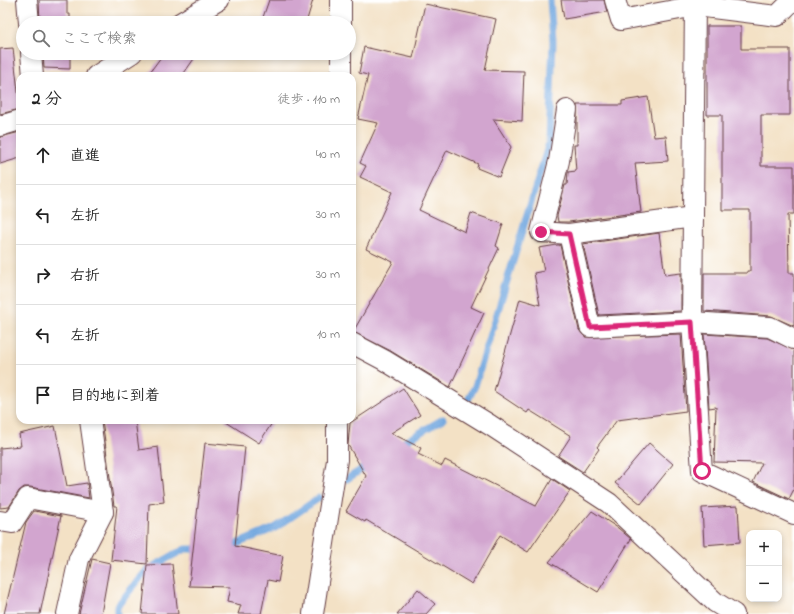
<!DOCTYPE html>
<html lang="ja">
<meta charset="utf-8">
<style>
body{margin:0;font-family:"Indie Flower","Klee One",sans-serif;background:#f2f2f2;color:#222}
.controls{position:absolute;right:12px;bottom:12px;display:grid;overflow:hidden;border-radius:8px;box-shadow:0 2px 6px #0003}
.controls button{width:36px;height:36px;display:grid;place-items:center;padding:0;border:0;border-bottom:1px solid #e0e0e0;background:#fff;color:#222;font:20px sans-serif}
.stop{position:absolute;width:12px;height:12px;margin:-9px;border:3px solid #db2777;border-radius:50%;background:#fff}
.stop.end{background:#db2777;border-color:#fff;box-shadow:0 1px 4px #0008}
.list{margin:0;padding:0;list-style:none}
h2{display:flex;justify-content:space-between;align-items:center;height:52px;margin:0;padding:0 16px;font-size:17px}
h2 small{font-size:13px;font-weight:400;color:#767676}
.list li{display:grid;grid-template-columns:26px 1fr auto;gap:12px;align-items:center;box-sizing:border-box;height:60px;padding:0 16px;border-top:1px solid #e0e0e0}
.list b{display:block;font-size:15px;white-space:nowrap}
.list em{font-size:13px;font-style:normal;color:#767676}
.icon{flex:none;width:22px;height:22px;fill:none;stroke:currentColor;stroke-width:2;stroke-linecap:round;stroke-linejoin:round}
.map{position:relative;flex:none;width:794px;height:614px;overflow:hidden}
.search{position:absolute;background:#fff;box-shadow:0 2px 6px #0003;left:16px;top:16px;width:340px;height:44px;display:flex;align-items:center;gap:10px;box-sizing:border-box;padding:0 14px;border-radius:22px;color:#767676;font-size:15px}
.panel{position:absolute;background:#fff;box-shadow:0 2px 6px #0003;left:16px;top:72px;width:340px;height:352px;border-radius:12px}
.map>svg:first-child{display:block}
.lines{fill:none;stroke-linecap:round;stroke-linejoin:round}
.stream{stroke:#72a7df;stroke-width:7}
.building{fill:#d2a5cf}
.minor-casing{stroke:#633c42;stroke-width:22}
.minor{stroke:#fff;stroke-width:20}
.route{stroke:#db2777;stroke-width:5}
</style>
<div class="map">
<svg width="794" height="614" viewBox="0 0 794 614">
<rect width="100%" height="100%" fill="#fff"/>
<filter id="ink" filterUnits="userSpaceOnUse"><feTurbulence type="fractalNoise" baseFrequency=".025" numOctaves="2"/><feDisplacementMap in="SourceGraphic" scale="8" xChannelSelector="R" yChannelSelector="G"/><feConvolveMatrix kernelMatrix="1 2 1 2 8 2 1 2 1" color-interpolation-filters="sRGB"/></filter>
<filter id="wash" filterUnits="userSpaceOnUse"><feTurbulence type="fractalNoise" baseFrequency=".012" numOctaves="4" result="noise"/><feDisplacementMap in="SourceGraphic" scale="16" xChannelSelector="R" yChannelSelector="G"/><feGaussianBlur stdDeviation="0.9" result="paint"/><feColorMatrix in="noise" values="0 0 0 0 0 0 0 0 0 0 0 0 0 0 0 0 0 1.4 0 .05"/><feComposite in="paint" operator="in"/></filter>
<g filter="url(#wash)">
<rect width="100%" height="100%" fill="#f3e1c5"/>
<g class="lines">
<g class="stream">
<polyline points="468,400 475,386 549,143 553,41 550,0"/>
<polyline points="399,445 443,419"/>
<polyline points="347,479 370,464"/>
<polyline points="227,548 275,528 319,498"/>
<polyline points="117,614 117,606 148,569 185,549 203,549"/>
</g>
</g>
<g id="blocks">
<g class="building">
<polygon points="39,0 67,0 67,14 70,14 70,23 40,23"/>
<polygon points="269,0 313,0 306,23 261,23"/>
<polygon points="561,0 604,0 607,12 564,19"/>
<polygon points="425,4 496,19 485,70 524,71 522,121 493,119 511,147 499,177 477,168 478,164 447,150 419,210 465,232 471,213 503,224 496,246 499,248 471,307 484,313 450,387 389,350 353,332 393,262 366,249 392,192 360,177 366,166 360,163 378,123 358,119 368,75 359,73 364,47 413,58"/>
<polygon points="707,26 741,26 741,49 790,49 790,115 761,115 761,166 794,166 794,214 788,214 789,273 794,273 794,326 771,316 704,311 704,273 747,273 747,271 750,271 750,210 722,210 722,115 707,115"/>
<polygon points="13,48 20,109 0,114 0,49"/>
<polygon points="43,53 70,53 70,69 44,68"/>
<polygon points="164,53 198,53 182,76 147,76"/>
<polygon points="648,97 654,137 666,136 668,161 635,163 641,212 569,222 558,222 557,216 565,185 567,185 568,172 576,171 574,145 577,145 577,105 622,105 622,101"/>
<polygon points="20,132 20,158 0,164 0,137"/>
<polygon points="659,233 665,275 681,273 681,311 599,315 583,244"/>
<polygon points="557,245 560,245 579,330 585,337 681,334 686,411 617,420 597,447 599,449 583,472 558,456 571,436 529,410 527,413 494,391 520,299 540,305 534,273 544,271 539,248"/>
<polygon points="704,334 767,338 794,350 794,489 789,499 753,482 762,463 714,462 716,407 709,408"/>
<polygon points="403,388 420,415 391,433 421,448 418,454 442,466 445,460 536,506 552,479 570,491 528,552 500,535 472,584 366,520 365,522 346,511 366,476 348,445 350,423"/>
<polygon points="102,420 135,420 139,450 158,447 164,502 149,504 147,564 111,560 117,506 114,506"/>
<polygon points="223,420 274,420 259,443"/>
<polygon points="55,426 67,486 87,483 89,498 30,487 24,487 19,491 9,507 0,508 0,448 21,446 19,434"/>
<polygon points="205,443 245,447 235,546 283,556 278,582 268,580 261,614 238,614 241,605 227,602 230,587 189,586"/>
<polygon points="649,443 673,464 641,504 615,483"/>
<polygon points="738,506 740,542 704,545 702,508"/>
<polygon points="34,511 61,516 40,614 4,614 26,522"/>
<polygon points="592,511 618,528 631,539 598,592 549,562"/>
<polygon points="92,559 110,563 101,614 79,614"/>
<polygon points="172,564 178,614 142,614 147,565"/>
<polygon points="418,589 435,604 426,614 397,614"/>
</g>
</g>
</g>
<g filter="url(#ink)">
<use href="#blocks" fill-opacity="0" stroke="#633c42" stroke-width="1"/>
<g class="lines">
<g class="minor-casing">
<g id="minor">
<polyline points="27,0 29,23"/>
<polyline points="341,0 341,23"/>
<polyline points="615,0 621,20 696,6 777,16 793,0"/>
<polyline points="695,0 692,322 702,471 794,514"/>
<polyline points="180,23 219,0"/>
<polyline points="31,53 33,76"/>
<polyline points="341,53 341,76"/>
<polyline points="96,76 132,53"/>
<polyline points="567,110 559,161 541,232 569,234 693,217"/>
<polyline points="0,126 20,120"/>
<polyline points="569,234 590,327 692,322 770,327 794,339"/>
<polyline points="352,343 384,360 490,425 609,503 715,602 734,614"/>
<polyline points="0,521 12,523 28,498 103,512"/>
<polyline points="67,614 79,559 103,512 90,420"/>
<polyline points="313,614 337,460 337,420"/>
</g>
</g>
<use href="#minor" class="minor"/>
</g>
</g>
<g class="lines" filter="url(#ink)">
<polyline class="route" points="541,232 569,234 590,327 692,322 702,471"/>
</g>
</svg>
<div class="controls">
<button>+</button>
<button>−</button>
</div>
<div class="stop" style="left:702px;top:471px"></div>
<div class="stop end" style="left:541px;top:232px"></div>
<div class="search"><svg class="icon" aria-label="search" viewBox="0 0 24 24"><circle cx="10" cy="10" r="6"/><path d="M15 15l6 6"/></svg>ここで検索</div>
<section class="panel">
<h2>2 分<small>徒歩 · 110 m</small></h2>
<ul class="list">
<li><svg class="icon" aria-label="ahead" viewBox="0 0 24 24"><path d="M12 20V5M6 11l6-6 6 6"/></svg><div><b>直進</b></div><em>40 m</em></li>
<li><svg class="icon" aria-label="left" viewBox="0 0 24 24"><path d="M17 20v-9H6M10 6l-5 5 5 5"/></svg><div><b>左折</b></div><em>30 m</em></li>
<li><svg class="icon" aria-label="right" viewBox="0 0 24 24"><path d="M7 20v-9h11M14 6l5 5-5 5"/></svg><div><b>右折</b></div><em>30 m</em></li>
<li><svg class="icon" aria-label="left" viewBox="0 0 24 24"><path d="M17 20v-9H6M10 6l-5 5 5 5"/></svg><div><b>左折</b></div><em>10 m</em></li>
<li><svg class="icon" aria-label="arrive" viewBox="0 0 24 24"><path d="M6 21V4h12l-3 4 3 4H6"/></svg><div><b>目的地に到着</b></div></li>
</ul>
</section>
</div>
